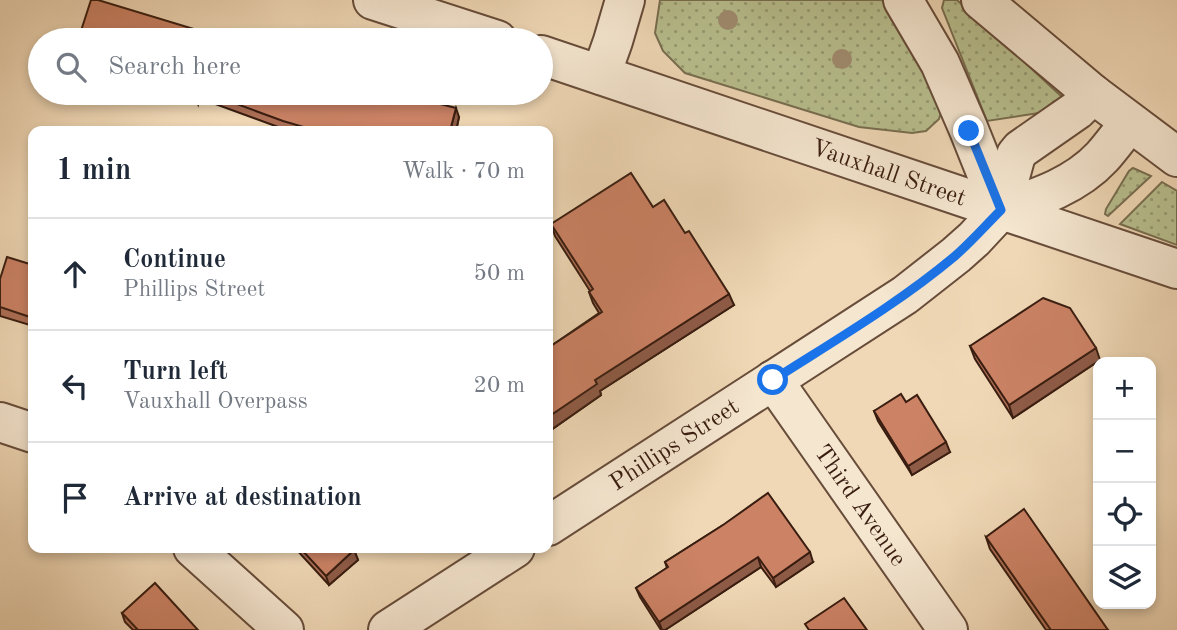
<!DOCTYPE html>
<meta charset="utf-8">
<style>
body{margin:0;font-family:"Old Standard TT",serif;background:#f2f2f3;color:#1f2937}
.controls{position:absolute;right:21px;bottom:21px;display:grid;overflow:hidden;border-radius:14px;box-shadow:0 4px 10px #0003}
.controls button{width:63px;height:63px;display:grid;place-items:center;padding:0;border:0;border-bottom:2px solid #e0e1e3;background:#fff;color:#1f2937;font:35px sans-serif}
.stop{position:absolute;width:21px;height:21px;margin:-16px;border:5px solid #1a73e8;border-radius:50%;background:#fff}
.stop.end{background:#1a73e8;border-color:#fff;box-shadow:0 2px 7px #0008}
.list{margin:0;padding:0;list-style:none}
h2{display:flex;justify-content:space-between;align-items:center;height:91px;margin:0;padding:0 28px;font-size:30px}
h2 small{font-size:23px;font-weight:400;color:#747a83}
.list li{display:grid;grid-template-columns:46px 1fr auto;gap:21px;align-items:center;box-sizing:border-box;height:112px;padding:0 28px;border-top:2px solid #e0e1e3}
.list b{display:block;font-size:26px;white-space:nowrap}
.list p{margin:0;font-size:23px;white-space:nowrap;color:#747a83}
.list em{font-size:23px;font-style:normal;color:#747a83}
.icon{flex:none;width:38px;height:38px;fill:none;stroke:currentColor;stroke-width:2;stroke-linecap:round;stroke-linejoin:round}
.map{position:relative;flex:none;width:1177px;height:630px;overflow:hidden}
.search{position:absolute;background:#fff;box-shadow:0 4px 10px #0003;left:28px;top:28px;width:525px;height:77px;display:flex;align-items:center;gap:18px;box-sizing:border-box;padding:0 24px;border-radius:38px;color:#747a83;font-size:26px}
.panel{position:absolute;background:#fff;box-shadow:0 4px 10px #0003;left:28px;top:126px;width:525px;height:427px;border-radius:14px}
.map>svg:first-child{display:block}
.grass{fill:url(#grass-dots);stroke:#786e50;stroke-width:2}
.lines{fill:none;stroke-linecap:round;stroke-linejoin:round}
.minor-casing{stroke:#674c3a;stroke-width:42}
.minor{stroke:#f5e6d0;stroke-width:38}
.tree{fill:#a08c70}
.wall{fill:#af7057;stroke:#391d10;stroke-width:2}
.shaded-wall{fill:#8e5b47;stroke:#391d10;stroke-width:2}
.building{fill:#cb8265;stroke:#391d10;stroke-width:2}
.route{stroke:#1a73e8;stroke-width:9}
.labels{text-anchor:middle;stroke-width:7;stroke-linejoin:round;paint-order:stroke}
.street-label{font-size:24px;fill:#391d10;stroke:#f5e6d0}
</style>
<div class="map">
<svg width="1177" height="630" viewBox="0 0 1177 630">
<defs>
<pattern id="grass-dots" width="8" height="8" patternUnits="userSpaceOnUse" patternTransform="scale(1.75)"><rect width="8" height="8" fill="#b8bf8f"/><path d="M2 2h.1M6 6h.1" fill="none" stroke="#979b73" stroke-width="1.8" stroke-linecap="round"/></pattern>
</defs>
<rect width="100%" height="100%" fill="#f0d8b6"/>
<filter id="stains"><feTurbulence type="fractalNoise" baseFrequency=".00286" numOctaves="4"/><feColorMatrix values="0 0 0 0 .2 0 0 0 0 .09 0 0 0 0 .02 0 0 0 .5 -.17"/></filter>
<radialGradient id="worn" r=".72"><stop offset=".6" stop-color="#630" stop-opacity="0"/><stop offset="1" stop-color="#630" stop-opacity=".3"/></radialGradient>
<g class="grass">
<polygon points="660,0 882,0 922,64 942,109 939,119 926,131 912,133 859,127 685,73 663,51 655,33"/>
<polygon points="944,0 957,0 1061,96 1063,99 1058,110 987,121 942,8"/>
<polygon points="1133,168 1151,176 1108,216 1105,214 1106,209 1129,171"/>
<polygon points="1162,182 1177,191 1177,245 1120,224"/>
</g>
<g class="lines">
<g class="minor-casing">
<g id="minor">
<polyline points="373,0 497,40"/>
<polyline points="903,0 940,63 969,130 1001,210"/>
<polyline points="981,0 1093,94 1177,157"/>
<polyline points="541,55 1177,269"/>
<polyline points="601,75 613,41 625,0"/>
<path d="M1001 210C1037 198 1075 186 1102 157 1112 146 1120 134 1130 123"/>
<polyline points="773,380 948,630"/>
<polyline points="0,422 33,433"/>
<polyline points="548,526 905,295 956,255 974,239 1001,210 1016,155 1021,149 1077,110 1093,94"/>
<polyline points="193,548 284,630"/>
<polyline points="388,630 515,548"/>
</g>
</g>
<use href="#minor" class="minor"/>
</g>
<g class="tree">
<circle cx="728" cy="20" r="10"/>
<circle cx="842" cy="59" r="10"/>
</g>
<g class="wall">
<polygon points="162,93 397,93 459,117 456,131 289,131 199,98 198,104"/>
<polygon points="653,207 734,305 600,391 601,395 548,432 548,348 599,313 593,303 589,292 590,291 555,236 551,224"/>
<polygon points="33,265 33,326 0,316 0,279"/>
<polygon points="970,346 1100,360 1013,418 975,359"/>
<polygon points="906,402 950,452 912,475 878,421 874,411"/>
<polygon points="723,525 813,562 776,587 761,567 665,630 661,630 640,597 636,588 667,568 665,562"/>
<polygon points="986,537 1108,630 1046,630 990,549"/>
<polygon points="295,548 352,548 354,550 358,560 329,585"/>
<polygon points="122,613 198,630 133,630 125,622"/>
</g>
<g class="shaded-wall">
<polygon points="195,93 197,93 199,98 198,104 194,94"/>
<polygon points="456,108 459,117 456,131 450,131"/>
<polygon points="729,294 734,305 600,391 601,395 548,432 548,417 595,380"/>
<polygon points="1096,348 1100,360 1013,418 1009,405"/>
<polygon points="946,442 950,452 912,475 908,466"/>
<polygon points="354,550 358,560 329,585 326,576"/>
<polygon points="810,552 813,562 776,587 773,578"/>
<polygon points="758,557 761,567 665,630 662,630 659,622"/>
</g>
<g class="building">
<polygon points="91,0 98,0 230,40 78,40"/>
<polygon points="207,93 397,93 456,108 450,131 317,131 283,121"/>
<polygon points="631,173 653,207 664,200 685,233 689,231 729,294 595,380 597,384 548,417 548,348 602,312 589,292 593,289 551,224"/>
<polygon points="7,257 33,265 33,318 0,307 0,279"/>
<polygon points="1043,298 1070,308 1096,348 1009,405 970,346"/>
<polygon points="901,394 906,402 917,395 946,442 908,466 874,411"/>
<polygon points="768,493 810,552 773,578 758,557 659,622 636,588 668,567 665,562 723,525"/>
<polygon points="1024,509 1108,630 1051,630 986,537"/>
<polygon points="300,548 352,548 354,550 326,576"/>
<polygon points="155,583 198,630 138,630 122,613"/>
<polygon points="844,598 867,630 809,630 805,624"/>
</g>
<g class="lines">
<path class="route" d="M773 380C834 341 899 303 955 256 971 242 986 225 1001 210L969 131"/>
</g>
<g class="labels">
<g class="street-label">
<text transform="translate(889 172) rotate(19)" y="8">Vauxhall Street</text>
<text transform="translate(674 444) rotate(-33)" y="8">Phillips Street</text>
<text transform="translate(861 505) rotate(55)" y="8">Third Avenue</text>
</g>
</g>
<rect width="100%" height="100%" filter="url(#stains)"/>
<rect width="100%" height="100%" fill="url(#worn)"/>
</svg>
<div class="controls">
<button>+</button>
<button>−</button>
<button><svg class="icon" aria-label="locate" viewBox="0 0 24 24"><circle cx="12" cy="12" r="6"/><path d="M12 2v4M12 18v4M2 12h4M18 12h4"/></svg></button>
<button><svg class="icon" aria-label="layers" viewBox="0 0 24 24"><path d="M12 4l9 5-9 5-9-5zM3 14l9 5 9-5"/></svg></button>
</div>
<div class="stop" style="left:773px;top:380px"></div>
<div class="stop end" style="left:969px;top:131px"></div>
<div class="search"><svg class="icon" aria-label="search" viewBox="0 0 24 24"><circle cx="10" cy="10" r="6"/><path d="M15 15l6 6"/></svg>Search here</div>
<section class="panel">
<h2>1 min<small>Walk · 70 m</small></h2>
<ul class="list">
<li><svg class="icon" aria-label="ahead" viewBox="0 0 24 24"><path d="M12 20V5M6 11l6-6 6 6"/></svg><div><b>Continue</b><p>Phillips Street</p></div><em>50 m</em></li>
<li><svg class="icon" aria-label="left" viewBox="0 0 24 24"><path d="M17 20v-9H6M10 6l-5 5 5 5"/></svg><div><b>Turn left</b><p>Vauxhall Overpass</p></div><em>20 m</em></li>
<li><svg class="icon" aria-label="arrive" viewBox="0 0 24 24"><path d="M6 21V4h12l-3 4 3 4H6"/></svg><div><b>Arrive at destination</b></div></li>
</ul>
</section>
</div>
